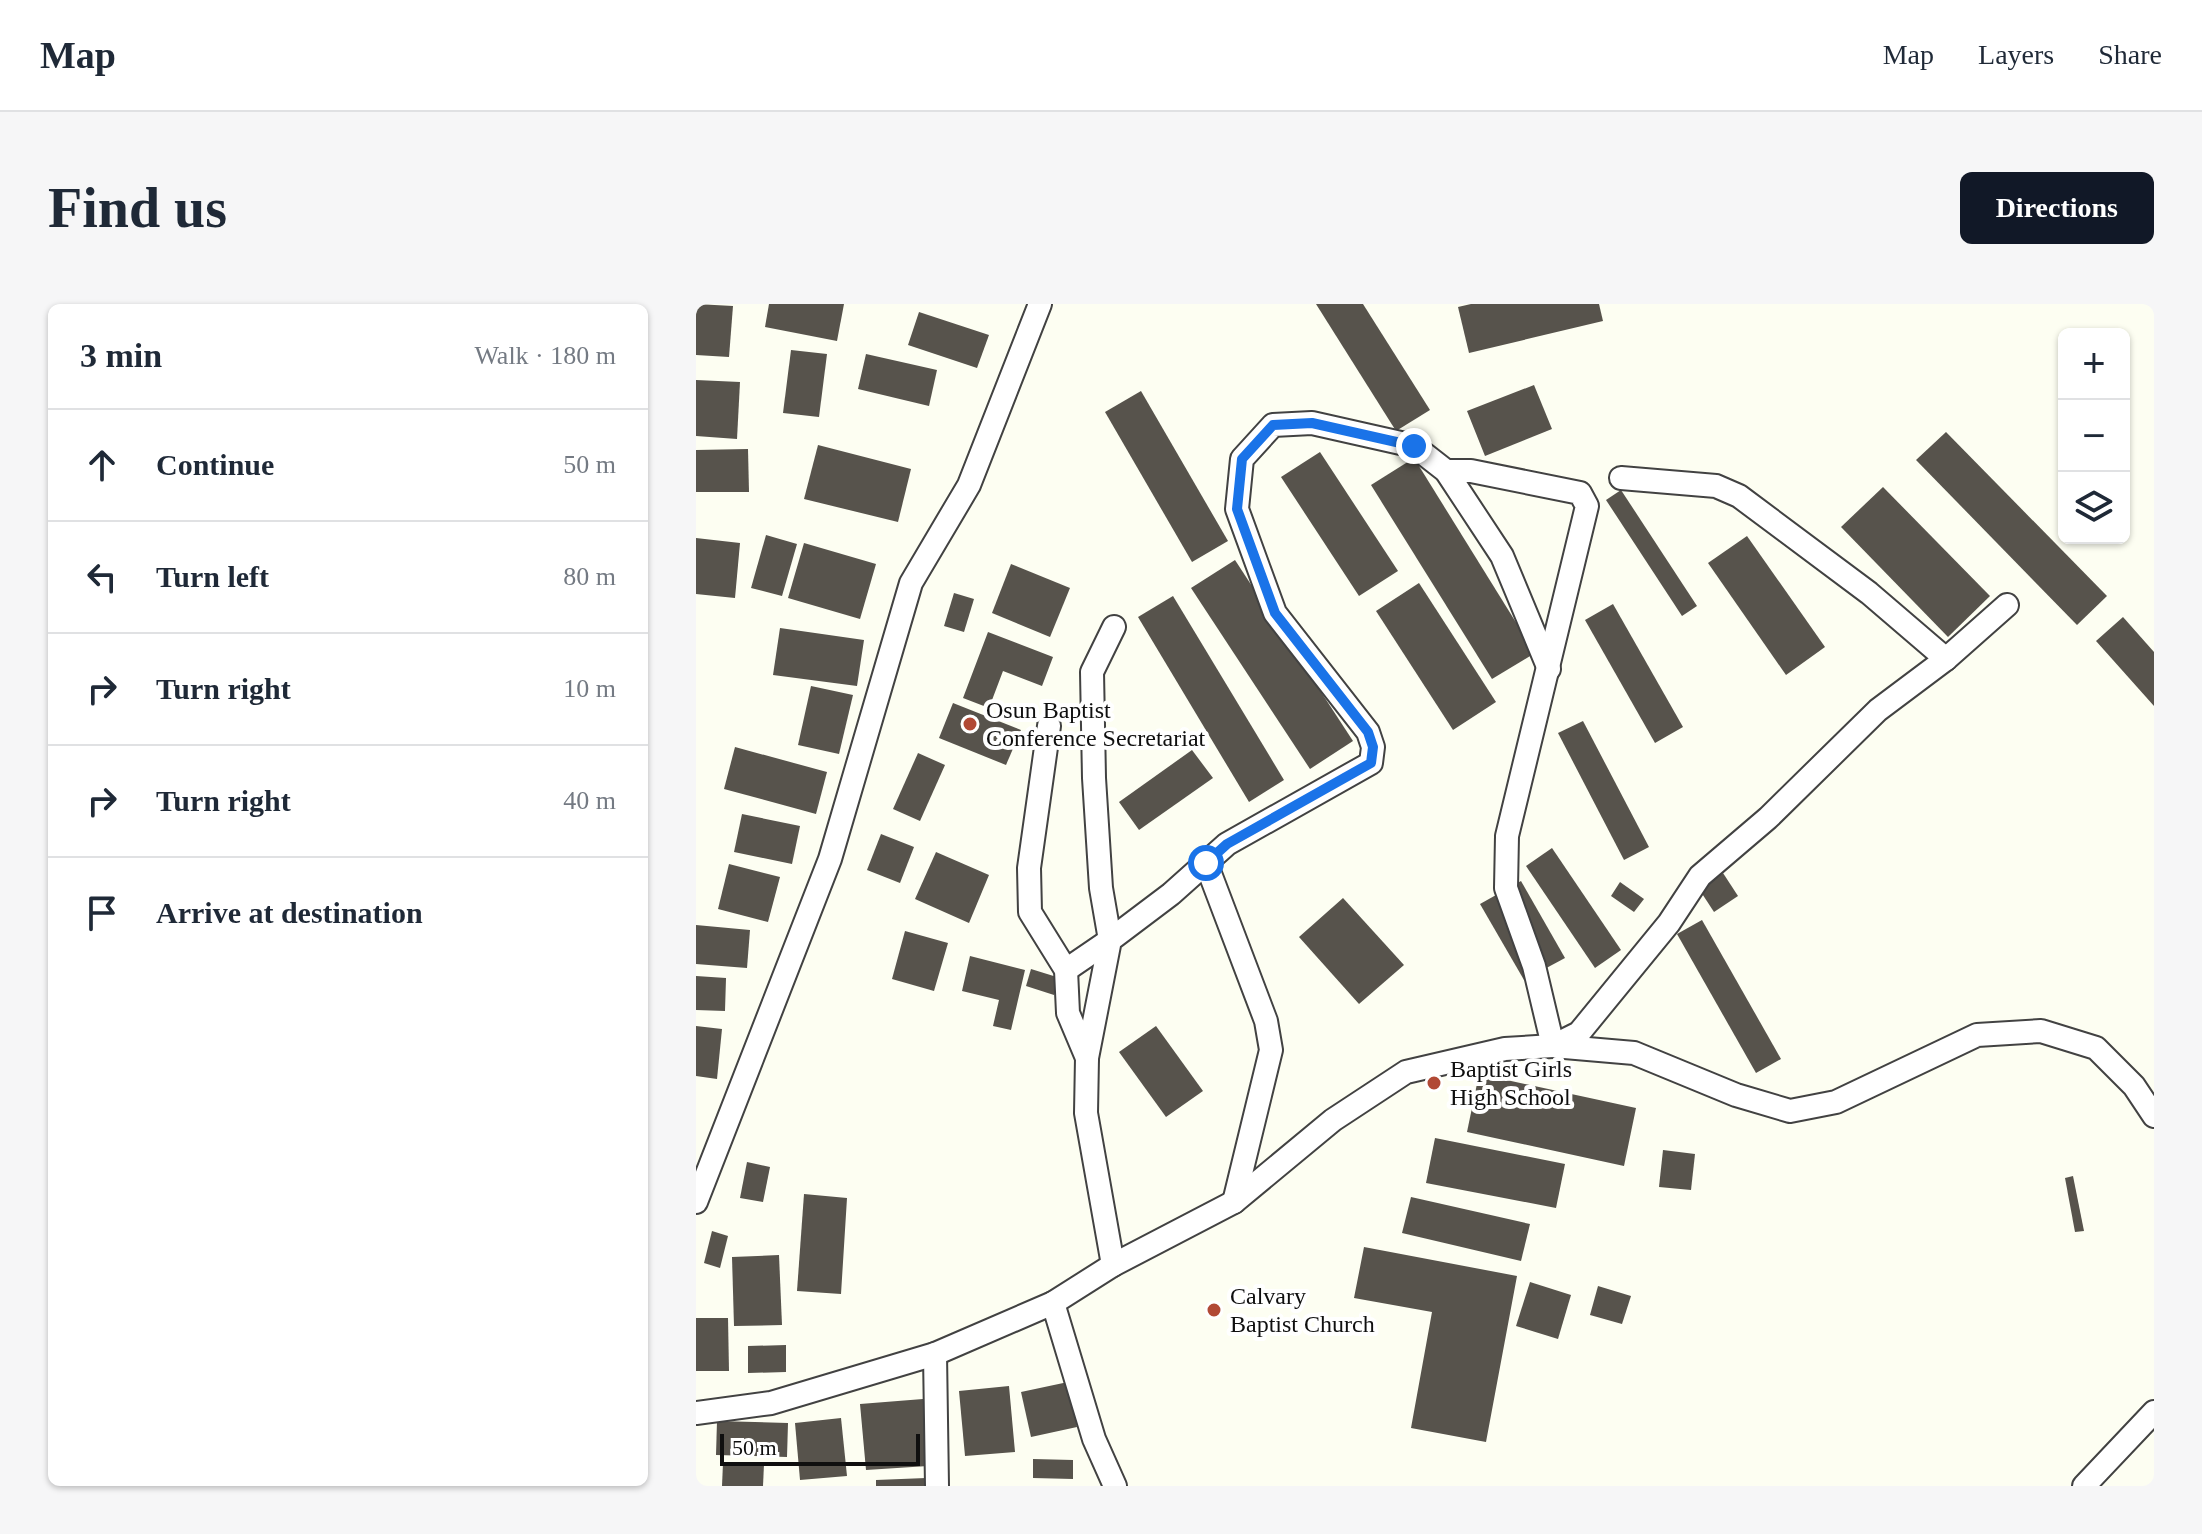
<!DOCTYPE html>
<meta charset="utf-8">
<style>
body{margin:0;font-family:Georgia,serif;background:#f6f6f7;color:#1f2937}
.controls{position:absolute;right:24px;top:24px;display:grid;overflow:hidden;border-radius:12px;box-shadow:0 2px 6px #0004}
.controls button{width:72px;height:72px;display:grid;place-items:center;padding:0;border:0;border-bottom:2px solid #e0e1e3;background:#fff;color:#1f2937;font:40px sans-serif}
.scale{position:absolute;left:24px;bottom:20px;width:200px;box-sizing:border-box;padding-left:8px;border:4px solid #0f0f0f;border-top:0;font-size:22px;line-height:28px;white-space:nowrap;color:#0f0f0f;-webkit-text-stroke:6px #fff;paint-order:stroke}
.stop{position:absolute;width:24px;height:24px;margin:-18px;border:6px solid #1a73e8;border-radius:50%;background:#fff}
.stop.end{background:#1a73e8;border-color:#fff;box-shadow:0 2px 8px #0008}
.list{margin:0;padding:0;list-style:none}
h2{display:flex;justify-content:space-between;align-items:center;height:104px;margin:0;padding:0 32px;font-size:34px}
h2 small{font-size:26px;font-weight:400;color:#747a83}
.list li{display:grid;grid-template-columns:52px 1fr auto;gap:24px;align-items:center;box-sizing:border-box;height:112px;padding:0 32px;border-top:2px solid #e0e1e3}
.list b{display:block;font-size:30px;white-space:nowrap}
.list em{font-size:26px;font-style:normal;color:#747a83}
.icon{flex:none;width:44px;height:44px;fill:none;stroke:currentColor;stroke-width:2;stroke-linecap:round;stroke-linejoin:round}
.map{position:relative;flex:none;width:1458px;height:1182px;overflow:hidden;border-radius:12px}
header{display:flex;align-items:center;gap:48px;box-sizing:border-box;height:112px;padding:0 40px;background:#fff;border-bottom:2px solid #e0e1e3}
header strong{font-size:38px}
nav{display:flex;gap:44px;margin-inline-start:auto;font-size:28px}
.intro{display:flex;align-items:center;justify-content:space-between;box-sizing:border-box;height:192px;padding:0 48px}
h1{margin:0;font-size:56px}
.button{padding:20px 36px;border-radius:12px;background:#111827;color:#fff;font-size:28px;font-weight:700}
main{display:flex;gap:48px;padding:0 48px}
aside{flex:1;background:#fff;border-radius:12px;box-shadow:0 2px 6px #0004}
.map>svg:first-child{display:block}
.building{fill:#57534c}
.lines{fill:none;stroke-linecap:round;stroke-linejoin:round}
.minor-casing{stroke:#424242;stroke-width:26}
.minor{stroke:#fff;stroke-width:22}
.route{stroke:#1a73e8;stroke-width:10}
.poi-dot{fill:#b14935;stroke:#fff;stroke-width:3}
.labels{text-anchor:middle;stroke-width:8;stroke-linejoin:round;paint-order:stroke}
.poi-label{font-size:24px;fill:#0f0f0f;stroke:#fff;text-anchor:start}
</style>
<header>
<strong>Map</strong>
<nav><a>Map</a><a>Layers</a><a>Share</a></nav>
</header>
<div class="intro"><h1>Find us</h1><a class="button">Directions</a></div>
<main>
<aside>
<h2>3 min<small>Walk · 180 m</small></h2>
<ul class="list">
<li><svg class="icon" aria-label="ahead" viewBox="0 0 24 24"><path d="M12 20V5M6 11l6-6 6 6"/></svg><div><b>Continue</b></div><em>50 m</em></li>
<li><svg class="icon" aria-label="left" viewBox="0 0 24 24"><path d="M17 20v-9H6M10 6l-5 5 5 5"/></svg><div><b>Turn left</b></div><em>80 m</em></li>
<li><svg class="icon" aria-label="right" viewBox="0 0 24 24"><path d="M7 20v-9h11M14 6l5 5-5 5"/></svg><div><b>Turn right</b></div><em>10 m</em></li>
<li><svg class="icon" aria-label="right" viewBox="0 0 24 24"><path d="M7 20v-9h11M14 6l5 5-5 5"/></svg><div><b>Turn right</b></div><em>40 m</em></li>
<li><svg class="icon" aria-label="arrive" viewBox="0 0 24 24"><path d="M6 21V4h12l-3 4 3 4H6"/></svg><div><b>Arrive at destination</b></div></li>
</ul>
</aside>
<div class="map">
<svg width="1458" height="1182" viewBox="0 0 1458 1182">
<rect width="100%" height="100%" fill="#fdfef2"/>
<g class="building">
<polygon points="0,0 37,2 33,53 0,51"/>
<polygon points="73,0 148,0 141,37 69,23"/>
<polygon points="620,0 667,0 734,106 700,127"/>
<polygon points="775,0 903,0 907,17 773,49 762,3"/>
<polygon points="223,8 293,31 281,64 212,41"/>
<polygon points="95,46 131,50 123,113 87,109"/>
<polygon points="170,50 241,66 233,102 162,85"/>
<polygon points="0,76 44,78 41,135 0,132"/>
<polygon points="838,81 856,125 789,152 771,107"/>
<polygon points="445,87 532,237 496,258 409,108"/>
<polygon points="1250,128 1411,292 1381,321 1220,156"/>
<polygon points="122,141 215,165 202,218 108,195"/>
<polygon points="52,145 53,188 0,188 0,146"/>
<polygon points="624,148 702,267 663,292 585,173"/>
<polygon points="718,154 839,349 796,375 675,181"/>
<polygon points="1187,183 1294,292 1252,333 1145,223"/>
<polygon points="925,186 1001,302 986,312 910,196"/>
<polygon points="70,231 101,240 86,292 55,284"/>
<polygon points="1051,232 1129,343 1090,371 1012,259"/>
<polygon points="0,234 44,239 39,294 0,290"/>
<polygon points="108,239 180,260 164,315 92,294"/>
<polygon points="539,256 657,437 614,465 495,284"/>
<polygon points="315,260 374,284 354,333 296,309"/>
<polygon points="723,279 800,398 757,426 680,307"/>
<polygon points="258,289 278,295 268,328 248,322"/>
<polygon points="477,292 588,476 553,498 442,313"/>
<polygon points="917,300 987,423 959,439 889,316"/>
<polygon points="1427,313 1458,348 1458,402 1400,337"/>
<polygon points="84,324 168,336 161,382 77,371"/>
<polygon points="292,328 357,353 346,382 307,367 293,404 267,394"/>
<polygon points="115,382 157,391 143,450 102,441"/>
<polygon points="257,399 325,426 310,461 243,434"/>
<polygon points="887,417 953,543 928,556 862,429"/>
<polygon points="39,443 131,468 120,510 28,485"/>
<polygon points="496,446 517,474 443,526 423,498"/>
<polygon points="222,449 249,461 224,517 197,505"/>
<polygon points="46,510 104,522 96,560 38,548"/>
<polygon points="185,530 218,543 204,579 171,566"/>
<polygon points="856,544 925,646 899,664 830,562"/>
<polygon points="240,548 293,571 273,619 219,595"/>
<polygon points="33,560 84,573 72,618 22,605"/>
<polygon points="1027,569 1042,592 1018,608 1003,585"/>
<polygon points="825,577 869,654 828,676 784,600"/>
<polygon points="924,578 948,595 938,608 915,592"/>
<polygon points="647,594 708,661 663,700 603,633"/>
<polygon points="1006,616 1085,755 1060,769 981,630"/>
<polygon points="0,621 54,626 51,664 0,660"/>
<polygon points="209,627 252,639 238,687 196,675"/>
<polygon points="274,652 329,666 315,726 297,722 303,696 266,687"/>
<polygon points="335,665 364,674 358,691 330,682"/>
<polygon points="0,672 30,674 29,707 0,706"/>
<polygon points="0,722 26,725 21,775 0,772"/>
<polygon points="460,722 507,787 470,813 423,748"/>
<polygon points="783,770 940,804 928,862 771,828"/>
<polygon points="739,834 869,860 860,904 730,879"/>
<polygon points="967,846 999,850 995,886 963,883"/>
<polygon points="51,858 74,863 67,898 44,894"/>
<polygon points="1377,872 1388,927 1379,928 1369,874"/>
<polygon points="108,890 151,894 145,990 101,987"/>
<polygon points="715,893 834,920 825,957 706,929"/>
<polygon points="16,927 32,932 24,964 8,959"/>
<polygon points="668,943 821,972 790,1138 715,1124 736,1008 658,994"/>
<polygon points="83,951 86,1021 38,1022 36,953"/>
<polygon points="834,978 875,991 862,1035 820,1022"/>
<polygon points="902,982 935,992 926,1020 894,1011"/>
<polygon points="0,1014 32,1014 33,1067 0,1067"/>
<polygon points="90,1041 90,1068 52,1069 52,1042"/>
<polygon points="372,1078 381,1123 335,1133 325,1088"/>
<polygon points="313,1082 319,1148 269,1152 263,1087"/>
<polygon points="227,1095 232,1162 170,1166 164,1100"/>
<polygon points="145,1114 151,1172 104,1176 99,1119"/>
<polygon points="21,1117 92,1119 91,1153 20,1151"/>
<polygon points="337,1155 377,1156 377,1175 337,1174"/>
<polygon points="27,1159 68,1160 67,1182 26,1182"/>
<polygon points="230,1174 230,1182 180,1182 180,1176"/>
</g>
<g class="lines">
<g class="minor-casing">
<g id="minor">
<polyline points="750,167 775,167 884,189 891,202 811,532 810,584 838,662 857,742 938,749 1040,791 1094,807 1140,798 1281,731 1345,727 1400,744 1438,782 1458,812"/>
<polyline points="925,174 1020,182 1043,192 1173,289 1250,355"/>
<polyline points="353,422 333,564 334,608 370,666 372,709 391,754"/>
<polyline points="510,559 570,717 575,746 538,898"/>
<polyline points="370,666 414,636 405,584 398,474 396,368 418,323"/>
<polyline points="0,898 134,555 215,279 273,181 344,0"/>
<polyline points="417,961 390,809 391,754 414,636 475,590 531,540 675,459 677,443 672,428 579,309 541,205 546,155 577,121 616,119 718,142 750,167 806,252 853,365"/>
<polyline points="357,999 398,1135 419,1182"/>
<polyline points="239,1050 241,1182"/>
<polyline points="0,1109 75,1099 239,1050 357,999 417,961 538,898 637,816 710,768 809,745 857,742 883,729 973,619 1004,572 1072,514 1182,406 1250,355 1311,301"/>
<polyline points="1388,1182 1458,1108"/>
</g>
</g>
<use href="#minor" class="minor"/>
</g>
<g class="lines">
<polyline class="route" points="510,559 531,540 675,459 677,443 672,428 579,309 541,205 546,155 577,121 616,119 718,142"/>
</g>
<g class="poi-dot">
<circle cx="274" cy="420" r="8"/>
<circle cx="738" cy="779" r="8"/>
<circle cx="518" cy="1006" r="8"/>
</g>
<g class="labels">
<g class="poi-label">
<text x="290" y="414">Osun Baptist<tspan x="290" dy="28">Conference Secretariat</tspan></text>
<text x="754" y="773">Baptist Girls<tspan x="754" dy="28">High School</tspan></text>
<text x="534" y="1000">Calvary<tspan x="534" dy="28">Baptist Church</tspan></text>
</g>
</g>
</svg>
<div class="controls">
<button>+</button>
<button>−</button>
<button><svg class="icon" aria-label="layers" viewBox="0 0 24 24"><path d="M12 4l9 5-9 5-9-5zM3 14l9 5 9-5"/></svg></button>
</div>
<div class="scale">50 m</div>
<div class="stop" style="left:510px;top:559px"></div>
<div class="stop end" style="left:718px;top:142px"></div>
</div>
</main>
